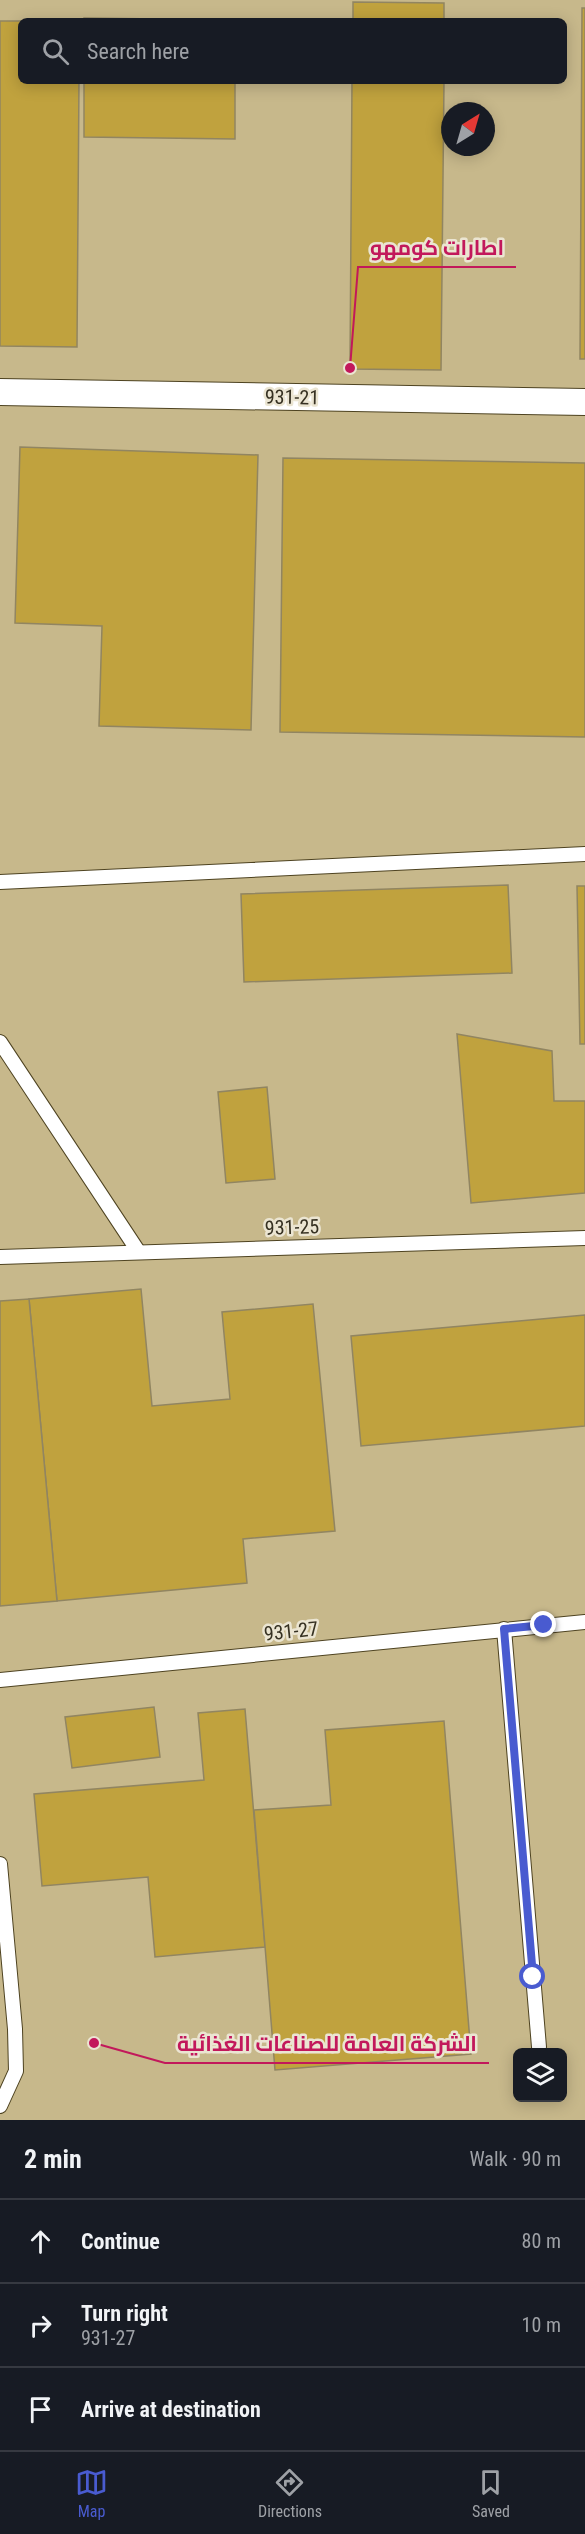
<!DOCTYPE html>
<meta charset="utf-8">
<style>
body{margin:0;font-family:"Roboto Condensed",Cairo,sans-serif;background:#242831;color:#f1f3f6}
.controls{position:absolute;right:18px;bottom:18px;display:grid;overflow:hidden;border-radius:9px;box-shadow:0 3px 15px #0003}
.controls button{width:54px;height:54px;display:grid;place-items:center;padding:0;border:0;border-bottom:2px solid #363941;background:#171b24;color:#f1f3f6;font:30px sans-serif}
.compass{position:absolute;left:441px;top:102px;width:54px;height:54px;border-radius:50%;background:#171b24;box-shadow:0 3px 15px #0003;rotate:37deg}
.stop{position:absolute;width:18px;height:18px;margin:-14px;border:4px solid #495bd0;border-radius:50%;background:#fff}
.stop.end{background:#495bd0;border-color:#fff;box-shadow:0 2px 6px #0008}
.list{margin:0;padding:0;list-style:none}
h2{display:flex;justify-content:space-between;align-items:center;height:78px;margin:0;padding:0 24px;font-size:26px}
h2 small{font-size:20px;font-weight:400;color:#9ea1a6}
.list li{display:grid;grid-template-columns:39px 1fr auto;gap:18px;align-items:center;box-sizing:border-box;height:84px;padding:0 24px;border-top:2px solid #363941}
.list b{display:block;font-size:22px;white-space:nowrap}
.list p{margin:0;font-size:20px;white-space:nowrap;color:#9ea1a6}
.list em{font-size:20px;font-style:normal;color:#9ea1a6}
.icon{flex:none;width:33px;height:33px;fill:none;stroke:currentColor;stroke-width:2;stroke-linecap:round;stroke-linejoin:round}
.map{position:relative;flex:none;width:585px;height:2120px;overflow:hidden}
.search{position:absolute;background:#171b24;box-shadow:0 3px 15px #0003;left:18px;right:18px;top:18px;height:66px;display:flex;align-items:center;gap:15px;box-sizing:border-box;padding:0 21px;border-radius:9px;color:#9ea1a6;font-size:22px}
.sheet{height:330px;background:#171b24}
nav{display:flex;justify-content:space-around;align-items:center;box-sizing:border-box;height:84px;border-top:2px solid #363941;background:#171b24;font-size:16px;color:#9ea1a6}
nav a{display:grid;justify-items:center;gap:3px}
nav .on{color:#495bd0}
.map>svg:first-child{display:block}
.built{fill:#c7b88b;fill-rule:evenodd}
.building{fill:#c0a23e;stroke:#918561;stroke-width:1.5}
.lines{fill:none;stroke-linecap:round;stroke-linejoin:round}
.service-casing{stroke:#4e4321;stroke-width:16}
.minor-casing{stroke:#4e4321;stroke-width:28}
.service{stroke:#fff;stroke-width:14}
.minor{stroke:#fff;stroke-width:26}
.route{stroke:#495bd0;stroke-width:8}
.labels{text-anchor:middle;stroke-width:5;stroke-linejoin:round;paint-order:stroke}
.street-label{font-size:20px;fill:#363122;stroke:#ebe5d2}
.leader{fill:none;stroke:#c2185b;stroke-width:2}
.callout-dot{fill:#c2185b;stroke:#ebe5d2;stroke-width:2}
.callout-label{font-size:21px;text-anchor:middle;font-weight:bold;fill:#c2185b;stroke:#ebe5d2;stroke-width:5;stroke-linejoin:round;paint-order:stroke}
</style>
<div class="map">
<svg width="585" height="2120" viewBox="0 0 585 2120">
<rect width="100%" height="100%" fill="#d0c49e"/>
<path class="built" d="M0 0H585V2120H0ZM21 21H564V81H21ZM450 111H486V147H450ZM518 2052H562V2098H518Z"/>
<g class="building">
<polygon points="353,2 444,3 444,21 353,21"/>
<polygon points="582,8 585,8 585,359 580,359"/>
<polygon points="84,18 235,20 235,21 84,21"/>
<polygon points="0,21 21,21 21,81 79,81 77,347 0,346"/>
<polygon points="84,81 235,81 235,139 84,137"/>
<polygon points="352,81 444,81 441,370 350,369"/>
<polygon points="20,447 258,455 251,730 99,726 102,626 15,623"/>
<polygon points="283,458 585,463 585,737 280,732"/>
<polygon points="508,885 512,973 244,982 241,894"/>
<polygon points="577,886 585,886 585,1044 580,1044"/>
<polygon points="457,1034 552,1051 554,1101 585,1101 585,1193 471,1203"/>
<polygon points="267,1087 275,1179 226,1183 218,1092"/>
<polygon points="141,1289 152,1406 230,1399 222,1312 313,1304 335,1531 243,1539 247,1583 57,1601 29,1299"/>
<polygon points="29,1299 57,1601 0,1606 0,1301"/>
<polygon points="585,1315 585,1426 361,1446 351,1336"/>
<polygon points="154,1707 160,1757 72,1768 65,1717"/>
<polygon points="245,1709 265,1947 155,1957 148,1877 42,1886 34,1794 204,1780 198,1713"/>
<polygon points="444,1721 471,2054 275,2070 254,1810 331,1805 325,1730"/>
</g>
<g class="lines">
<g class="service-casing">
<g id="service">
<polyline points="0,882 585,854"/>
<polyline points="0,1042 138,1251"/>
<polyline points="0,1257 585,1238"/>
<polyline points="504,1629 539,2047"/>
<polyline points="0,1680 585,1622"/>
<polyline points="0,1864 15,2029 16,2071 0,2106"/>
</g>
</g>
<g class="minor-casing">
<polyline id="minor" points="0,392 585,402"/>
</g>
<use href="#service" class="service"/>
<use href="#minor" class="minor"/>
</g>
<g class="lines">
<polyline class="route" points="533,1977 504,1629 544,1625"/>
</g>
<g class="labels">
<g class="street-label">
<text transform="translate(292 397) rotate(1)" y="7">931-21</text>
<text transform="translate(292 1227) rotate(-2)" y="7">931-25</text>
<text transform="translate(291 1631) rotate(-6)" y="7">931-27</text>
</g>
</g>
<path class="leader" d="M350 368L358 267H516M94 2043L165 2063H489"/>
<g class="callout-dot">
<circle cx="350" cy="368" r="6"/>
<circle cx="94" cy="2043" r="6"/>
</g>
<g class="callout-label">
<text x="437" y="255">اطارات كومهو</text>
<text x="327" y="2051">الشركة العامة للصناعات الغذائية</text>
</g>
</svg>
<div class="controls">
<button><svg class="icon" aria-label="layers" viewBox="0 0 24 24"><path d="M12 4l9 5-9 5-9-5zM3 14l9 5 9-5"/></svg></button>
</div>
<svg class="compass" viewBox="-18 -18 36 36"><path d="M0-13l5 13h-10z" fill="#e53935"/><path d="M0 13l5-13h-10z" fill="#9ea1a6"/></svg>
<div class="stop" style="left:533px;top:1977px"></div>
<div class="stop end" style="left:544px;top:1625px"></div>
<div class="search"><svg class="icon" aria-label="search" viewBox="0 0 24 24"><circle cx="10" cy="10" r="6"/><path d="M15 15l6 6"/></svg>Search here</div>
</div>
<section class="sheet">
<h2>2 min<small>Walk · 90 m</small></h2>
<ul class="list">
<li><svg class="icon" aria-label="ahead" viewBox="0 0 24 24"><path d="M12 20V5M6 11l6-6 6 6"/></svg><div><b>Continue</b></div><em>80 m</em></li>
<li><svg class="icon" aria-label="right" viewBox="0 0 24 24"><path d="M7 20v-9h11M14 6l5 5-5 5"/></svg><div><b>Turn right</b><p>931-27</p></div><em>10 m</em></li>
<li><svg class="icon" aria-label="arrive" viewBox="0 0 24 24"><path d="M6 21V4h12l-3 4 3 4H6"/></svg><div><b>Arrive at destination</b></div></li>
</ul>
</section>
<nav>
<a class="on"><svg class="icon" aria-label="map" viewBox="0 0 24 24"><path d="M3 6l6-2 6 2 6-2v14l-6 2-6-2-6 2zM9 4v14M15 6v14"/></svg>Map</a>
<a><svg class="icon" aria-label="directions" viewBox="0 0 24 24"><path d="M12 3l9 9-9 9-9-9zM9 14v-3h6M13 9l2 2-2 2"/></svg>Directions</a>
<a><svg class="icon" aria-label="saved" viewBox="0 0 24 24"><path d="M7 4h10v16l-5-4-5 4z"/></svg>Saved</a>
</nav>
